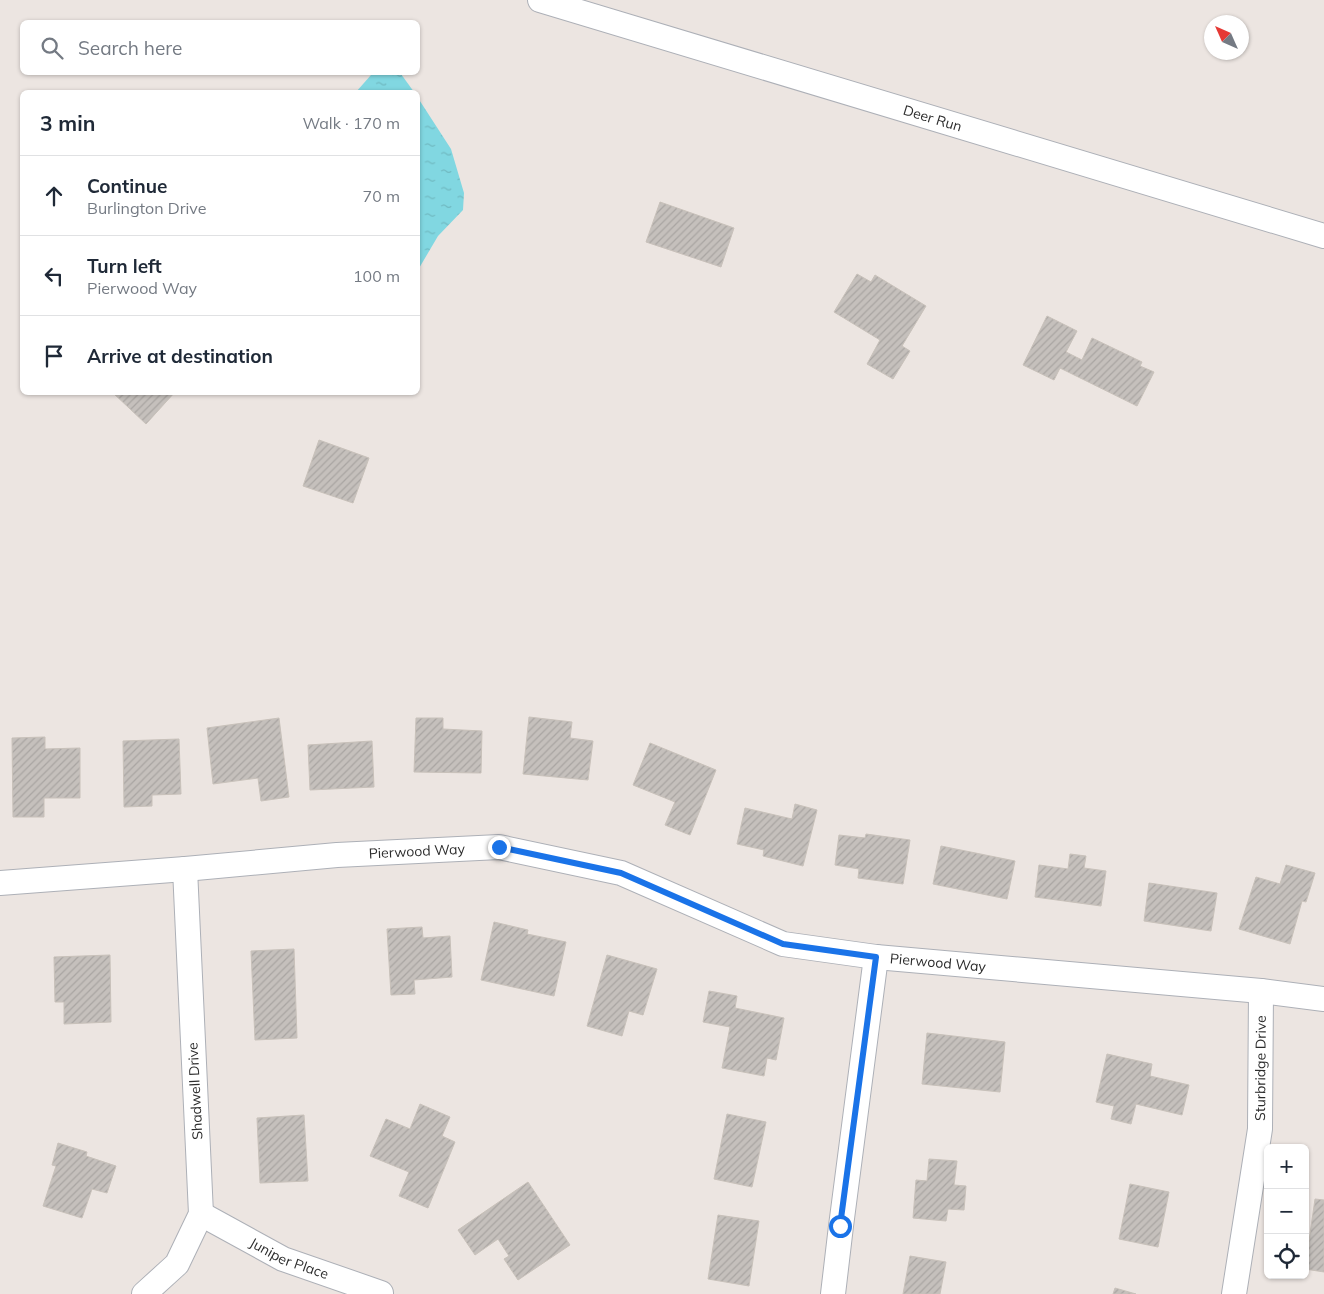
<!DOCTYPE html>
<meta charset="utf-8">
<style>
body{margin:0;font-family:Mulish,sans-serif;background:#f2f2f3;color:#1f2937}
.controls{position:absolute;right:15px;bottom:15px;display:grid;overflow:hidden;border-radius:8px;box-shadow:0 1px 4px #0004}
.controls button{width:45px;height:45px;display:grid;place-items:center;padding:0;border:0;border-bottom:1px solid #e0e1e3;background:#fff;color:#1f2937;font:25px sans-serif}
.compass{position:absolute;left:1204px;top:15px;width:45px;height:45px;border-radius:50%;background:#fff;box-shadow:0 1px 4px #0004;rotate:315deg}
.stop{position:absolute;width:15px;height:15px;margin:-11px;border:4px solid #1a73e8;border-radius:50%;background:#fff}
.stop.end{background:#1a73e8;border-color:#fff;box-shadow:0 1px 5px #0008}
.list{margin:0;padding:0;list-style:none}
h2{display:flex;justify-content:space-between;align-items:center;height:65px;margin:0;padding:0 20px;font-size:21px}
h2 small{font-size:16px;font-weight:400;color:#747a83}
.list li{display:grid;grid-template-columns:32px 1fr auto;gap:15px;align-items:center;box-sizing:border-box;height:80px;padding:0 20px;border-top:1px solid #e0e1e3}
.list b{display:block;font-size:19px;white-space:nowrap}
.list p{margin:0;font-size:16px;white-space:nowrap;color:#747a83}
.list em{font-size:16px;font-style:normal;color:#747a83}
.icon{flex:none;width:28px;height:28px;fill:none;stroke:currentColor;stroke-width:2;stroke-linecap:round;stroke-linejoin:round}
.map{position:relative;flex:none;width:1324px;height:1294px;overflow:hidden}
.search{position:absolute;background:#fff;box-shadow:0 1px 4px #0004;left:20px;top:20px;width:400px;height:55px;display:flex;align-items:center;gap:12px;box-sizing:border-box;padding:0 18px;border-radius:8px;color:#747a83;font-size:19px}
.panel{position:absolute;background:#fff;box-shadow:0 1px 4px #0004;left:20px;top:90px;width:400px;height:305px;border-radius:8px}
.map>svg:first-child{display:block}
.water{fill:url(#water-ripples)}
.building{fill:url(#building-hatch);stroke:#c8c1ba}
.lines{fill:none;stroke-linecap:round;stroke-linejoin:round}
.minor-casing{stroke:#adb0b7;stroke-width:26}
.minor{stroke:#fff;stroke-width:24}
.route{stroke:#1a73e8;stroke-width:6}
.labels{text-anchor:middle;stroke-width:5;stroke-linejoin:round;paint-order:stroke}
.street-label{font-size:14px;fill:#2c2c2c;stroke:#fff}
</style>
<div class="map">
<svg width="1324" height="1294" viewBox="0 0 1324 1294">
<defs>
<pattern id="water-ripples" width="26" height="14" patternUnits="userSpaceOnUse" patternTransform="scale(1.25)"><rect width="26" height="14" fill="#81d7e1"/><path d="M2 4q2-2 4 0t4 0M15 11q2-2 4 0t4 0" fill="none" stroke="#70b9c1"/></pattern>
<pattern id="building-hatch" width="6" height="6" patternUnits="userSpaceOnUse" patternTransform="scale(1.25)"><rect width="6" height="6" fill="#c5c0bc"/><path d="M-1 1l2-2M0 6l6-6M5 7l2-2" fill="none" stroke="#a9a5a2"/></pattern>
</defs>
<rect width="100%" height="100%" fill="#ece5e1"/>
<g class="water">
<polygon points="377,72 397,73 401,74 414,92 356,92 371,75"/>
<polygon points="418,98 451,149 464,193 463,210 438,236 418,270"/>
</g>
<g class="building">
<polygon points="660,202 734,228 721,267 646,242"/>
<polygon points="857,274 871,282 875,275 926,306 902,346 910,351 893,379 867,364 880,340 834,312"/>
<polygon points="1047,316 1077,331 1066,352 1082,360 1092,338 1142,362 1140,366 1154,372 1137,406 1060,368 1054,380 1023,365"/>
<polygon points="112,392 175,392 146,424"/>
<polygon points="319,440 369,458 353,503 303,486"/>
<polygon points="529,717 572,722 570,738 593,741 588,780 523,774"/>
<polygon points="279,718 289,797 261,801 258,778 213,784 207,728"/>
<polygon points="416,718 443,718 443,729 482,731 481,773 414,772"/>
<polygon points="45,737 45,749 80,748 80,798 44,798 44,817 13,817 12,738"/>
<polygon points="179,739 181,794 152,795 152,806 124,807 123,741"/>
<polygon points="372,741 374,787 310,790 308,745"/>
<polygon points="650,743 716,770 690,835 665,825 675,802 633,785"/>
<polygon points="795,804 817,810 803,866 763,856 764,850 737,844 745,808 792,819"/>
<polygon points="866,834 910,840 903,884 858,878 859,869 835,865 839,835 865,838"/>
<polygon points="941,846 1015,861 1007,899 933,884"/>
<polygon points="1070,854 1086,856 1084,868 1106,871 1101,906 1035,897 1039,865 1068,869"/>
<polygon points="1286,865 1315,873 1306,902 1302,901 1290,944 1239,929 1256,877 1280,884"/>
<polygon points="1149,883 1217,893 1211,931 1144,921"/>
<polygon points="494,922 528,930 527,934 566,942 554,996 481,980"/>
<polygon points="422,927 423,938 450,936 452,977 414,980 415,994 391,995 387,929"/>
<polygon points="294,949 297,1038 255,1040 251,951"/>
<polygon points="110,955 111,1022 64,1024 64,1002 55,1002 54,957"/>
<polygon points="607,955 657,969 643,1015 629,1011 622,1036 587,1026"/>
<polygon points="709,991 737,996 735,1008 784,1018 776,1060 767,1058 764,1076 722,1068 730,1027 703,1022"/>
<polygon points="927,1033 1005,1042 1000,1092 922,1084"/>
<polygon points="1107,1054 1152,1064 1150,1076 1189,1085 1182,1115 1136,1104 1131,1124 1111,1119 1114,1106 1096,1102"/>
<polygon points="420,1104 450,1117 442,1136 455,1142 428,1208 399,1196 409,1172 370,1156 386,1119 410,1129"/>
<polygon points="727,1114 766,1122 752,1187 714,1179"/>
<polygon points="304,1115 308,1181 260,1183 257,1118"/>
<polygon points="58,1143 87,1152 86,1156 116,1166 107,1193 92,1189 82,1218 43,1206 56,1166 52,1165"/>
<polygon points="929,1159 957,1161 954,1185 966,1186 964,1210 948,1209 946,1221 913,1218 916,1180 927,1181"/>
<polygon points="528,1182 570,1245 518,1280 504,1259 509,1256 498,1239 475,1255 458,1230"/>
<polygon points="1130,1184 1169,1192 1158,1247 1119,1239"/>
<polygon points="1315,1199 1324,1200 1324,1272 1305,1269"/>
<polygon points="718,1215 759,1221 749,1286 708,1279"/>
<polygon points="910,1256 946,1262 940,1294 903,1294"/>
<polygon points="1115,1288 1136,1294 1113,1294"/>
</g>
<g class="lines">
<g class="minor-casing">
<g id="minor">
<path id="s1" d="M540 0 1324 236"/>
<path id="s2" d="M0 883 185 869 337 855 499 847 621 873 783 944 876 957 1261 991 1324 999"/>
<path id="s3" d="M201 1214 283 1259 381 1293"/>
<polyline points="144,1294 177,1264 201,1214 185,869"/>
<polyline points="833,1294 841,1226 876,957"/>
<path id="s4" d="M1234 1294 1260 1129 1261 991"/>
</g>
</g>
<use href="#minor" class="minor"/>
</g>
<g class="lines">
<polyline class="route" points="499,847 621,873 783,944 876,957 840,1226"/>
</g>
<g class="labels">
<g class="street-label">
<text dy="5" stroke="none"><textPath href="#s1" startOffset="410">Deer Run</textPath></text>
<text dy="5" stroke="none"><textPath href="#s2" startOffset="418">Pierwood Way</textPath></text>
<text dy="5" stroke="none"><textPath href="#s2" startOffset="958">Pierwood Way</textPath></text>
<text dy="5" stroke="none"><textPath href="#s4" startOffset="228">Sturbridge Drive</textPath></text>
<text transform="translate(195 1091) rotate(-93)" y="5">Shadwell Drive</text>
<text dy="5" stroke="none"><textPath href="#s3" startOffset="99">Juniper Place</textPath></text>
</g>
</g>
</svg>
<div class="controls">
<button>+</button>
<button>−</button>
<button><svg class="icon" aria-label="locate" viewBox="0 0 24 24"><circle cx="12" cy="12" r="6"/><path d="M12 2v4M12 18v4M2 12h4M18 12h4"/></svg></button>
</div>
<svg class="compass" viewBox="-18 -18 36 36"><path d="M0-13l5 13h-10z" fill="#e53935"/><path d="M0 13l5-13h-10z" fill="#747a83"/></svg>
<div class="stop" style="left:840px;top:1226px"></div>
<div class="stop end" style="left:499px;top:847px"></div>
<div class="search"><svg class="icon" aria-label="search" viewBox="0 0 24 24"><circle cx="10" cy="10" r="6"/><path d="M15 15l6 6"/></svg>Search here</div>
<section class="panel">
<h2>3 min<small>Walk · 170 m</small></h2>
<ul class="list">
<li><svg class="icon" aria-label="ahead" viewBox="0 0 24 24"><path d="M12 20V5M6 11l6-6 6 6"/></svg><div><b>Continue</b><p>Burlington Drive</p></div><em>70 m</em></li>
<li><svg class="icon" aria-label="left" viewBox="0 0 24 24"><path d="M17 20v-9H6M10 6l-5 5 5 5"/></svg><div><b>Turn left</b><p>Pierwood Way</p></div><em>100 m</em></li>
<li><svg class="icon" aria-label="arrive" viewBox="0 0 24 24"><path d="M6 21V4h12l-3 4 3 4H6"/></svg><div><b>Arrive at destination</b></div></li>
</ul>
</section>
</div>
